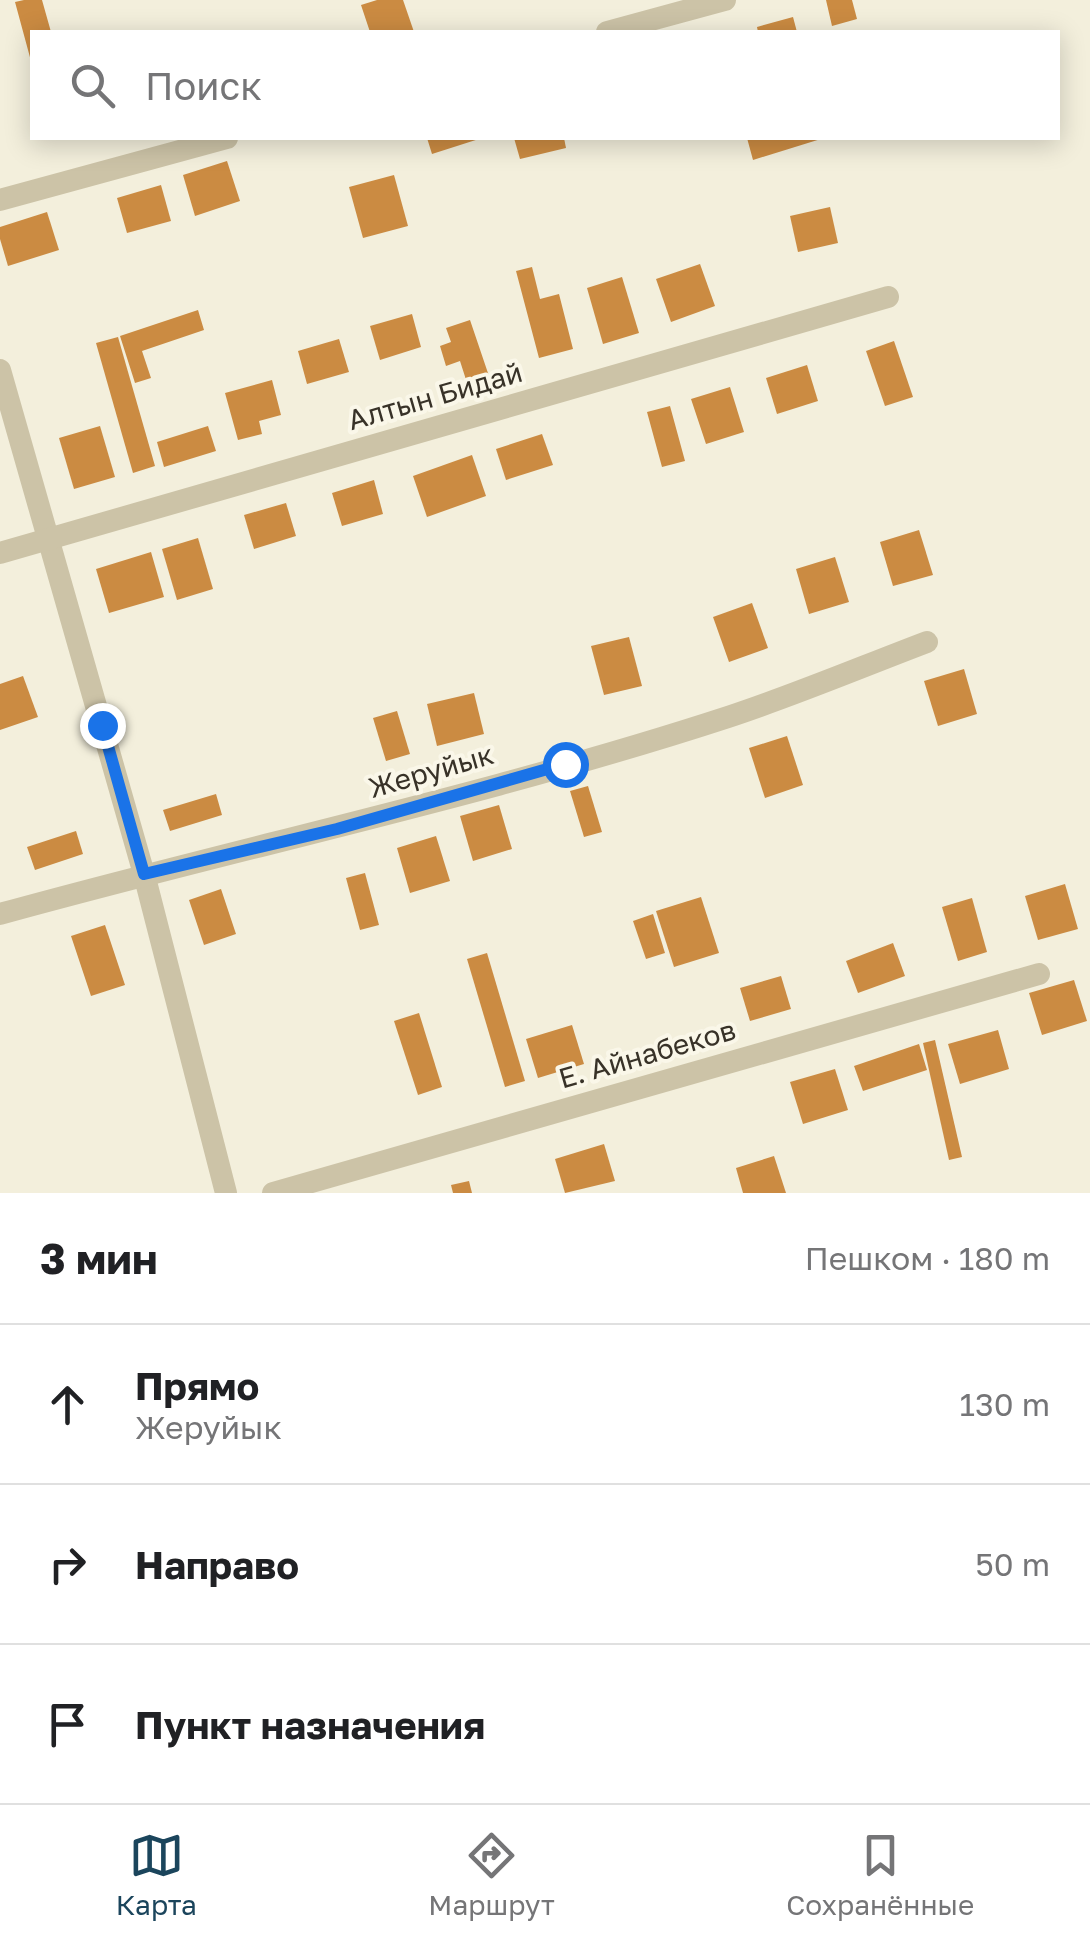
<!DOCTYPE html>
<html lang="ru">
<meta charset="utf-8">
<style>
body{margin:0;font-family:"Golos Text",sans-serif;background:#f6f6f6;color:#202124}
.stop{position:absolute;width:30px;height:30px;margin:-22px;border:8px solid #1a73e8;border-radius:50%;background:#fff}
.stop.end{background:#1a73e8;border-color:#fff;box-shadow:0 2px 10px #0008}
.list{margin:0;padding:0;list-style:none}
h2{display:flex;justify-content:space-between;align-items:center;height:130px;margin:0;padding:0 40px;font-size:42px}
h2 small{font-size:32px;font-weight:400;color:#757577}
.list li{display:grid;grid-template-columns:65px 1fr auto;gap:30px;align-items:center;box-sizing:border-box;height:160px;padding:0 40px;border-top:2px solid #e0e0e0}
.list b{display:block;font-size:38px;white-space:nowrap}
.list p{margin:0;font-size:32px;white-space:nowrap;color:#757577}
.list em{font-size:32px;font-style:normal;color:#757577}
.icon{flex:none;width:55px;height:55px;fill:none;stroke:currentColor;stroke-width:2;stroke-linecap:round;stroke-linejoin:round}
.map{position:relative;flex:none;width:1090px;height:1193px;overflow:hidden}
.search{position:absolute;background:#fff;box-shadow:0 5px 25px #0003;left:30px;right:30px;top:30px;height:110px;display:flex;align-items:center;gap:25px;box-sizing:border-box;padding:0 35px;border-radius:0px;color:#757577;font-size:38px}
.sheet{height:610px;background:#fff}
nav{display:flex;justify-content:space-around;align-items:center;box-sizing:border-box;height:140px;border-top:2px solid #e0e0e0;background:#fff;font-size:28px;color:#757577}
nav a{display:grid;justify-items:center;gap:5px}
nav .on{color:#1b455c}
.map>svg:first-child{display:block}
.building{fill:#cb8b42}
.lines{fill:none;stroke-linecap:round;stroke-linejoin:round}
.street{stroke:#ccc3a7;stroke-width:22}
.route{stroke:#1a73e8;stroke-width:12}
.labels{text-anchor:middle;stroke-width:8;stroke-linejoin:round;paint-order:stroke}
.street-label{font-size:28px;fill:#383228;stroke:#faf7e9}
</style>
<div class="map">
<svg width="1090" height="1193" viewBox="0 0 1090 1193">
<rect width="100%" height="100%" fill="#f3efdc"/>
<g class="building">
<polygon points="24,0 42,0 51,32 32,32 31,61 15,2"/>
<polygon points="377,0 403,0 414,32 370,32 361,5"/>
<polygon points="826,0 852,0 857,19 832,26"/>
<polygon points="793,17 797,32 758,32 757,27"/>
<polygon points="427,138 482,138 432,154"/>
<polygon points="514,138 564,138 566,148 520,159"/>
<polygon points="747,138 824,138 753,160"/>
<polygon points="227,161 240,201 195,216 183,175"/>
<polygon points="394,175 408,226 363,238 349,187"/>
<polygon points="161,185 171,221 127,233 117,198"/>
<polygon points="830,207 838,243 798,252 790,216"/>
<polygon points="47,212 59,250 8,266 0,239 0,227"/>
<polygon points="700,264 715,306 671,322 656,279"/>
<polygon points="532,267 540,299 559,294 573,349 539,358 516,271"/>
<polygon points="622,277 639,333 603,344 587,288"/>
<polygon points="198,310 204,330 142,351 151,378 135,383 120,336"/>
<polygon points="412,314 421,347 380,360 370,326"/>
<polygon points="470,320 491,382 469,389 460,361 446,366 440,346 451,342 446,328"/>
<polygon points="118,337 155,466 133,473 96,343"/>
<polygon points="339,339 349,372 307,384 298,351"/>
<polygon points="894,341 913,397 885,406 866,351"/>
<polygon points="807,365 818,401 777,414 766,378"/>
<polygon points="272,380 281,415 259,421 262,434 238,440 225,393"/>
<polygon points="730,387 744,432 706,444 691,399"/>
<polygon points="670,406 685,461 662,467 647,412"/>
<polygon points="100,426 115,477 74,489 59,438"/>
<polygon points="208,426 216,451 164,467 157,442"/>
<polygon points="542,434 553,465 506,480 496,449"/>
<polygon points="472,455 486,496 427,517 413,476"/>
<polygon points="374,480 383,514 342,526 332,493"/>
<polygon points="286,503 296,536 254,549 244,515"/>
<polygon points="919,530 933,575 893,586 880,542"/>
<polygon points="198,538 213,589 177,600 162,549"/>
<polygon points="151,552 164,597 109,613 96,569"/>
<polygon points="835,557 849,602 809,614 796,569"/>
<polygon points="752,603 768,648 729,662 713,617"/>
<polygon points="629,637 642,686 604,695 591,646"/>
<polygon points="964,669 977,714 938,726 924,681"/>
<polygon points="23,676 38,717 0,730 0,684"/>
<polygon points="474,693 484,734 437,746 427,704"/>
<polygon points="397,711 410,754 386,761 373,718"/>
<polygon points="787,736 803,785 765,798 749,748"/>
<polygon points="588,786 602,832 584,837 570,791"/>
<polygon points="216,794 222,815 170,831 163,810"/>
<polygon points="499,805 512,849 473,861 460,816"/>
<polygon points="76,831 83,854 35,870 27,847"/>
<polygon points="436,836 450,881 410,893 397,848"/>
<polygon points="365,873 379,925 360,930 346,878"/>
<polygon points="1065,884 1078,929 1038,940 1025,896"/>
<polygon points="221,889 236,934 204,945 189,900"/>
<polygon points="701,897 719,953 674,967 656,911"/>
<polygon points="972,898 987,952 958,961 942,907"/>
<polygon points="653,914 665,953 646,959 633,921"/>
<polygon points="105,925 125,985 91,996 71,936"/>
<polygon points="893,943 905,976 858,993 846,961"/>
<polygon points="487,953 525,1081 505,1087 467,959"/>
<polygon points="781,976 791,1009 750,1021 740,988"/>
<polygon points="1074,980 1087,1021 1042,1035 1029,993"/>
<polygon points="419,1013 442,1087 418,1095 394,1021"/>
<polygon points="572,1025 584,1064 538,1078 526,1039"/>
<polygon points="998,1030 1009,1069 960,1084 948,1044"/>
<polygon points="935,1040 962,1157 949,1160 923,1043"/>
<polygon points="919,1044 927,1070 863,1091 854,1066"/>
<polygon points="835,1069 848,1110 803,1124 790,1082"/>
<polygon points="604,1144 615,1181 565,1193 555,1159"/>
<polygon points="774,1156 786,1193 743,1193 736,1168"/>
<polygon points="469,1181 472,1193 453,1193 451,1185"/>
</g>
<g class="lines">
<g class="street">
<polyline points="607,32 725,0"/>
<polyline points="0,200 227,138"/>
<polyline points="0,370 144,874 226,1193"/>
<polyline points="0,553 888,297"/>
<path d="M0 914C242 847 489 795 728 717 795 695 861 667 927 642"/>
<polyline points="273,1193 1039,974"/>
</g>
</g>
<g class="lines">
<polyline class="route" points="102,725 144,874 337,829 565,764"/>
</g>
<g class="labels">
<g class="street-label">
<text transform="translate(435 396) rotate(-16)" y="10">Алтын Бидай</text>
<text transform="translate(431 771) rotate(-16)" y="10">Жеруйык</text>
<text transform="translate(647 1054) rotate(-16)" y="10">Е. Айнабеков</text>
</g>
</g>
</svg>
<div class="stop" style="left:565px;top:764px"></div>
<div class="stop end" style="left:102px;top:725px"></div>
<div class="search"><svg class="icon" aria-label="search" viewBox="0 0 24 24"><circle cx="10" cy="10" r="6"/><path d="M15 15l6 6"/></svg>Поиск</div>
</div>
<section class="sheet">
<h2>3 мин<small>Пешком · 180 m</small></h2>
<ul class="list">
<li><svg class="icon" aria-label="ahead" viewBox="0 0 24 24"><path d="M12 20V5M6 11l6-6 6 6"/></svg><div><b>Прямо</b><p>Жеруйык</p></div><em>130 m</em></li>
<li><svg class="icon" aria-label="right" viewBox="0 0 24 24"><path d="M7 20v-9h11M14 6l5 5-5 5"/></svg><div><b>Направо</b></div><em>50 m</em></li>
<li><svg class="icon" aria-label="arrive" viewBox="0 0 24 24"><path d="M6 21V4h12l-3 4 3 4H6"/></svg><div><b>Пункт назначения</b></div></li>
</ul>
</section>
<nav>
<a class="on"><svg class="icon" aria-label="map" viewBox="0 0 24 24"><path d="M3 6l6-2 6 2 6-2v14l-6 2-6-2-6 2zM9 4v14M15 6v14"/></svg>Карта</a>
<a><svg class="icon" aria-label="directions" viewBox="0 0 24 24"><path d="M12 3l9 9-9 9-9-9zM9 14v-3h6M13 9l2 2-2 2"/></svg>Маршрут</a>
<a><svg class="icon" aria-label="saved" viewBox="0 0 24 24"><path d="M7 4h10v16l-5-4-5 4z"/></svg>Сохранённые</a>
</nav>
